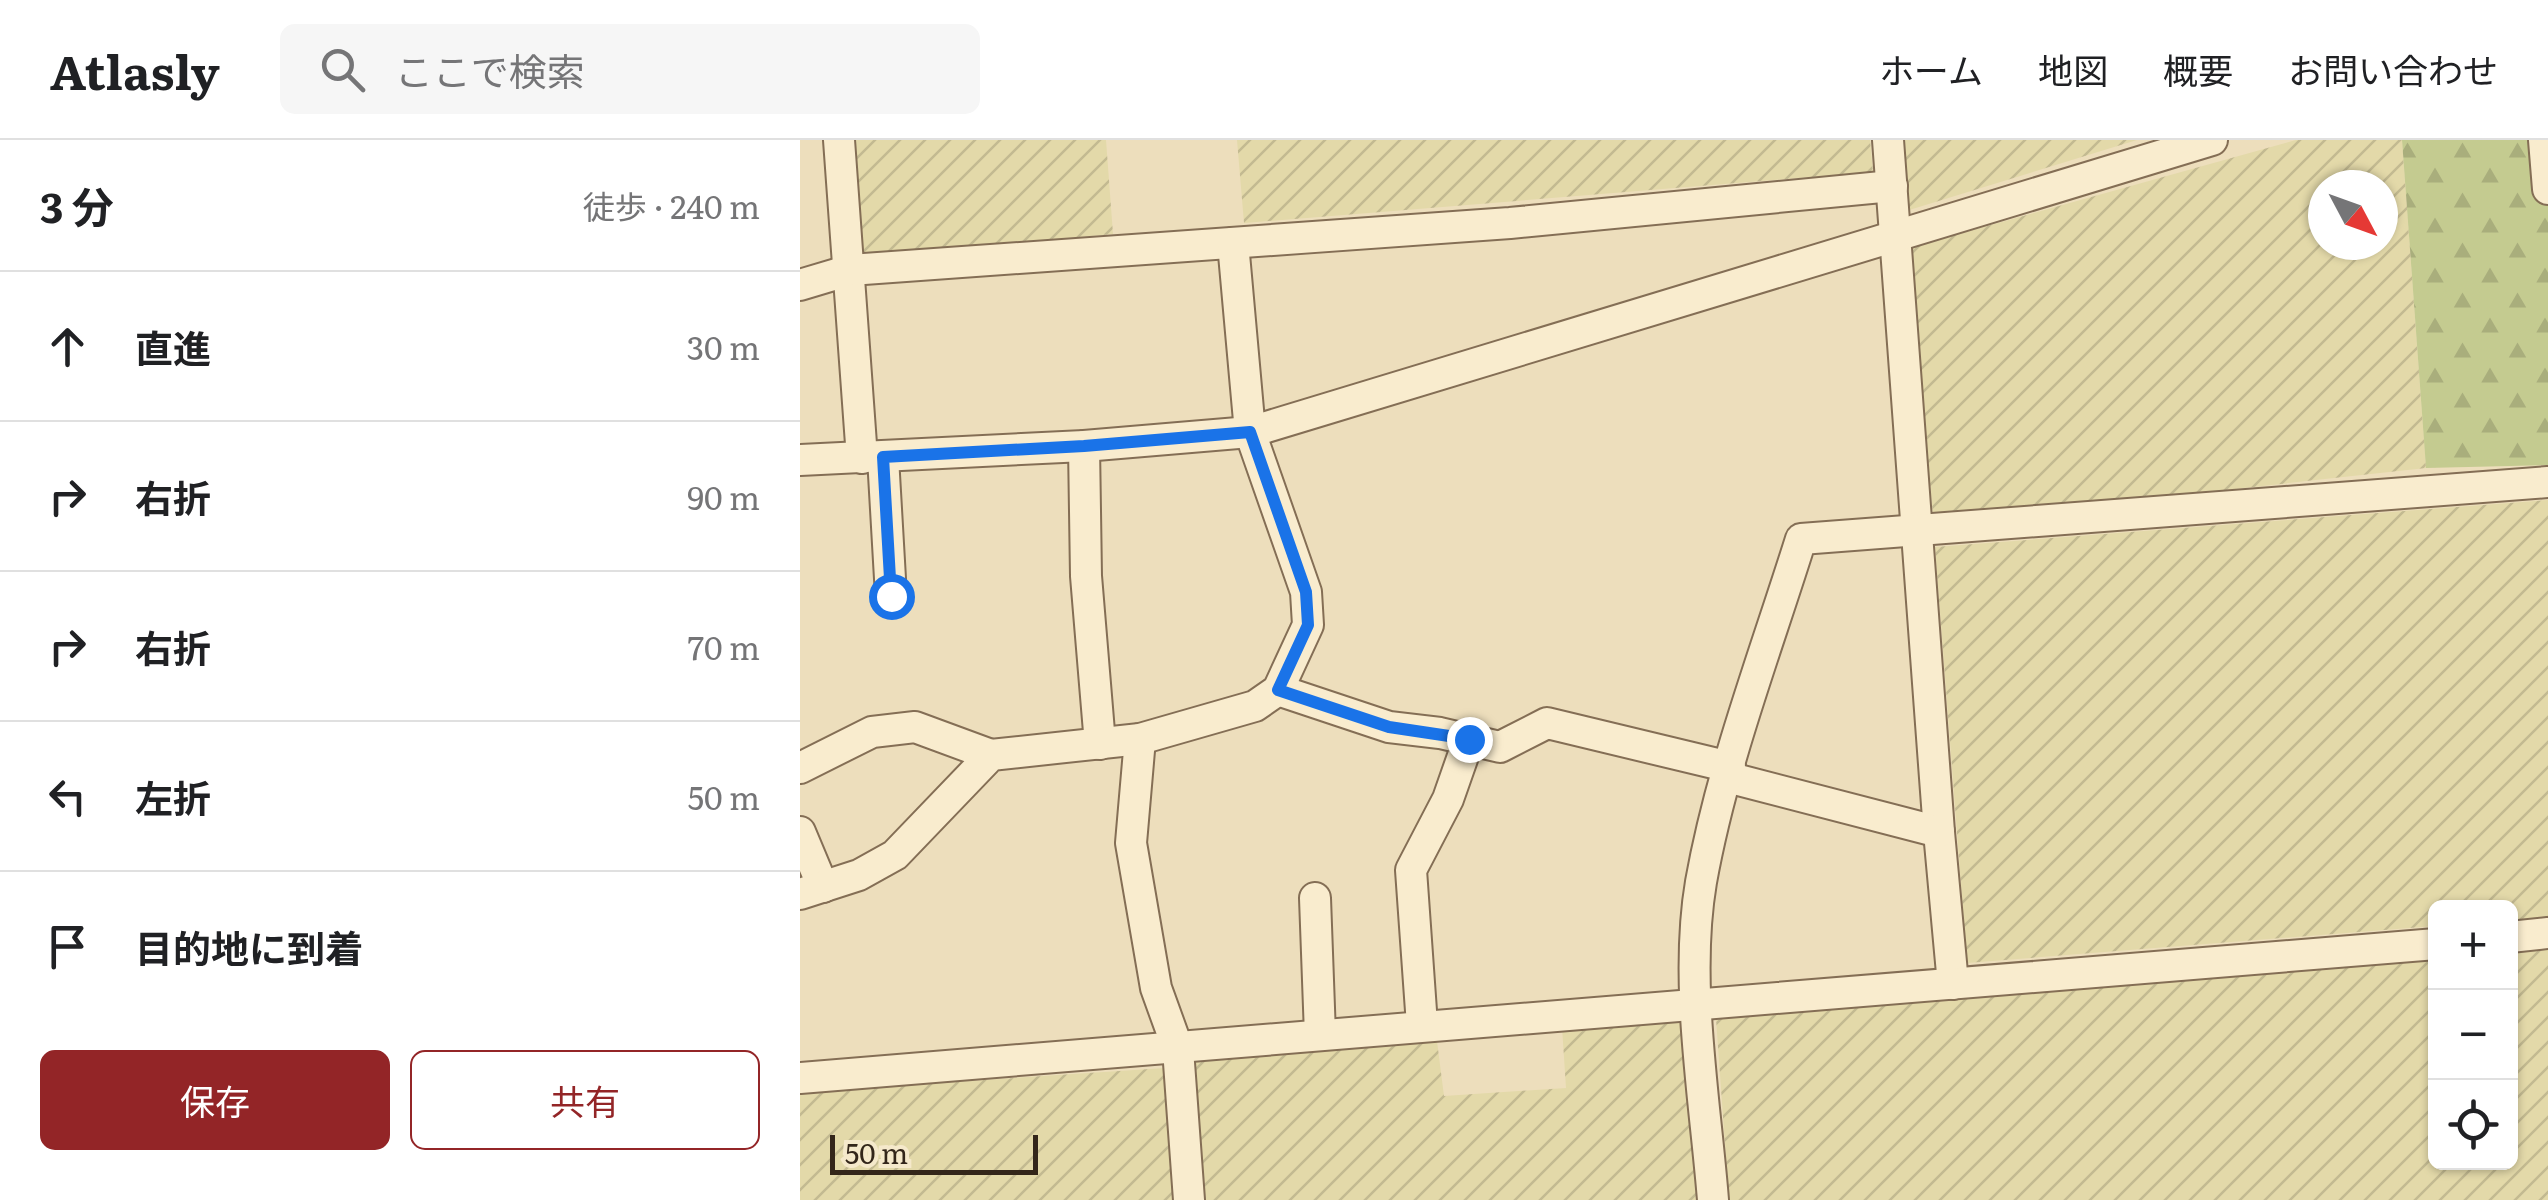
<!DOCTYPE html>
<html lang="ja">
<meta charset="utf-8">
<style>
body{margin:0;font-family:Literata,"Noto Sans JP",serif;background:#f6f6f6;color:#202124}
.controls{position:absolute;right:30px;bottom:30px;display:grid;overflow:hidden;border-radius:15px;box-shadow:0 2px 8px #0004}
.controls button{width:90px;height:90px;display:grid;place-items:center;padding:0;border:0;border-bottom:2px solid #e0e0e0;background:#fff;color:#202124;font:50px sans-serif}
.compass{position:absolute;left:1508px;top:30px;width:90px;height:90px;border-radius:50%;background:#fff;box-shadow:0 2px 8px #0004;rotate:131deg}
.scale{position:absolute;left:30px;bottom:25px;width:208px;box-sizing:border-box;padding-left:10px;border:5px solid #33261a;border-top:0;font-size:28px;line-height:35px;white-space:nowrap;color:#33261a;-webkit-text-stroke:8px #f5e9cb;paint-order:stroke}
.stop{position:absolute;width:30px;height:30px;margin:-22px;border:8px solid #1a73e8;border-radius:50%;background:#fff}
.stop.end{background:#1a73e8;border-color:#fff;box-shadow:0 2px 10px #0008}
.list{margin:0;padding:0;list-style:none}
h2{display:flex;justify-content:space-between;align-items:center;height:130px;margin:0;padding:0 40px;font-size:42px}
h2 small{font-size:32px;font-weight:400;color:#757577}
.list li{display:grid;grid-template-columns:65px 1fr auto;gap:30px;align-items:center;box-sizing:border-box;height:150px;padding:0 40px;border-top:2px solid #e0e0e0}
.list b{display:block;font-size:38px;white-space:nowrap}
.list em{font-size:32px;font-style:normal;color:#757577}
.actions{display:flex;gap:20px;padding:30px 40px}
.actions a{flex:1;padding:22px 0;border:2px solid #932527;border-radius:15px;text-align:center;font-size:35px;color:#932527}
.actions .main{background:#932527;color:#fff}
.icon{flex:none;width:55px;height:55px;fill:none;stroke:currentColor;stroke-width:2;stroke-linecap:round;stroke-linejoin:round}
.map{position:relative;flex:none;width:1748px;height:1060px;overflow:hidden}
header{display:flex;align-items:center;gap:60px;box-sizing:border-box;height:140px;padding:0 50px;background:#fff;border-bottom:2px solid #e0e0e0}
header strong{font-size:48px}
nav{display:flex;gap:55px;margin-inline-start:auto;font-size:35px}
.search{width:700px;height:90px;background:#f6f6f6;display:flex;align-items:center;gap:25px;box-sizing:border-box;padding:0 35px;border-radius:15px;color:#757577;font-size:38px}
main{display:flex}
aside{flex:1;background:#fff}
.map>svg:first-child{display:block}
.farmland{fill:url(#farmland-furrows);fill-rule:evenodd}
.forest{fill:url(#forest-firs)}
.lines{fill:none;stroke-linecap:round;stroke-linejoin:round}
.minor-casing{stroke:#846e55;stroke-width:34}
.minor{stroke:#f9ecce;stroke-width:30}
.route{stroke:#1a73e8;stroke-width:12}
</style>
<header>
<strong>Atlasly</strong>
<div class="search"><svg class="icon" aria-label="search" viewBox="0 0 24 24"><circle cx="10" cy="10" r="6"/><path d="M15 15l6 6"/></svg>ここで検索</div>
<nav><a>ホーム</a><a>地図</a><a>概要</a><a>お問い合わせ</a></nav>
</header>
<main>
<aside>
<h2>3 分<small>徒歩 · 240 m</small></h2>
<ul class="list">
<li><svg class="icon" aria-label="ahead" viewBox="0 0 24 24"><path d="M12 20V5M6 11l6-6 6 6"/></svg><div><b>直進</b></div><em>30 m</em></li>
<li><svg class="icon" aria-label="right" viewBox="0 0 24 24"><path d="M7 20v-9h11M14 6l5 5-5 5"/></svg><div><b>右折</b></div><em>90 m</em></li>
<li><svg class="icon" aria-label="right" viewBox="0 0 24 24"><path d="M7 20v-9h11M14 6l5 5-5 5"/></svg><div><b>右折</b></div><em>70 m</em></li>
<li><svg class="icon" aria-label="left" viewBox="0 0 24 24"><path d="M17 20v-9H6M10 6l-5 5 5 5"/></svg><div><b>左折</b></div><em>50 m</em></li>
<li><svg class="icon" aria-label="arrive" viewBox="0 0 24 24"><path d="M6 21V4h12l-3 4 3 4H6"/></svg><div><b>目的地に到着</b></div></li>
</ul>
<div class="actions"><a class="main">保存</a><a>共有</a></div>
</aside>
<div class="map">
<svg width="1748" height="1060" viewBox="0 0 1748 1060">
<defs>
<pattern id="farmland-furrows" width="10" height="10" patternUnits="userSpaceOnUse" patternTransform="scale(2.5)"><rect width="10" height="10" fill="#e3d9a9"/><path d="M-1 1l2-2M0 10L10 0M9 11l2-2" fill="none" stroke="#c3ba91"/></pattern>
<pattern id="forest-firs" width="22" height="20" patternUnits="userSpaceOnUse" patternTransform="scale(2.5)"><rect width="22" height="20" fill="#c4cb90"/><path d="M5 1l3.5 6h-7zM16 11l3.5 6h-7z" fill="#a9ae7c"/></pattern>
</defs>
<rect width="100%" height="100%" fill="#eddebc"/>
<g class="farmland">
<polygon points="53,0 306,0 313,94 63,117"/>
<polygon points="437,0 1070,0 1073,32 444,83"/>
<polygon points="1100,0 1337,0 1106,71"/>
<path d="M1496 0H1602L1626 328 1389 354 1133 375 1108 108ZM1523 45H1583V105H1523Z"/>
<polygon points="1748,360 1748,777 1711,780 1710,768 1636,768 1635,786 1167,823 1135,407"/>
<polygon points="1748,805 1748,1060 929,1060 916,879 1635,815 1636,1022 1710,1022 1711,808"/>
<polygon points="888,876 904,1060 400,1060 387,922 637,901 644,956 766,948 762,887"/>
<polygon points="365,928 375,1060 0,1060 0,952"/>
</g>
<polygon class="forest" points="1602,0 1748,0 1748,325 1626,328"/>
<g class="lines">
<g class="minor-casing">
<g id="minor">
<polyline points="39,0 62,318"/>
<polyline points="1088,0 1139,692 1153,844"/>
<polyline points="1744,0 1748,49"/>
<polyline points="0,145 50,130 710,83 1092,46"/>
<polyline points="284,306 286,436 300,604"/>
<polyline points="83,317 91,456"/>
<polyline points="0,320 284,306 450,292 1412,0"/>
<polyline points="478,550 589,587 640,593 700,607 747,583 930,627"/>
<polyline points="340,599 331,703 356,848 378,909 389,1060"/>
<polyline points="0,628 72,592 115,587 191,615"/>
<polyline points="927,637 1139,692"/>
<polyline points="0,692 23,747"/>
<polyline points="0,754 59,735 95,715 191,615 340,599 455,566 478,550 508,485 506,452 450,292 433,103"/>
<polyline points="515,758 520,895"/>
<polyline points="1710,797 1748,793"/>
<polyline points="622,885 611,730 648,659 669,599"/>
<polyline points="0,938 1636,804"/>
<path d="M913 1060C905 959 884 842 901 742 922 625 966 511 1001 399L1748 342"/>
</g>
</g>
<use href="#minor" class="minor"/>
</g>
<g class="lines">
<polyline class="route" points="91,456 83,317 284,306 450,292 506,452 508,485 478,550 589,587 669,599"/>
</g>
</svg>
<div class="controls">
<button>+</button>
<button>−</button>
<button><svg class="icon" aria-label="locate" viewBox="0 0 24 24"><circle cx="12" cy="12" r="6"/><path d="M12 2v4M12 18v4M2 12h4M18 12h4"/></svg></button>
</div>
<svg class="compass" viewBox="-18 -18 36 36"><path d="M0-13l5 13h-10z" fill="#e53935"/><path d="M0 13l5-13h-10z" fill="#757577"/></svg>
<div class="scale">50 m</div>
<div class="stop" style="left:91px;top:456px"></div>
<div class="stop end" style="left:669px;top:599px"></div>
</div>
</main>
